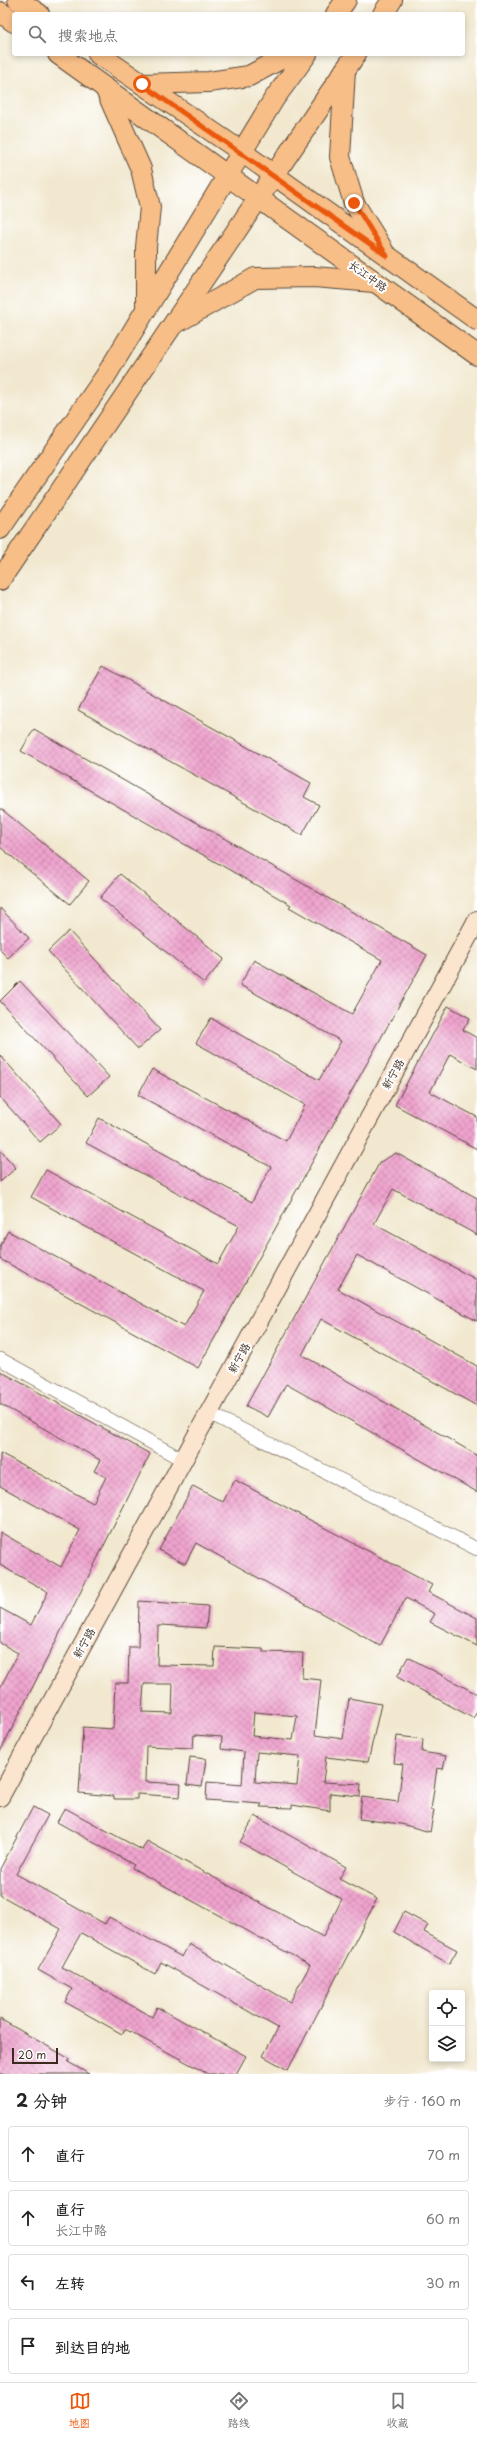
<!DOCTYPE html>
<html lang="zh">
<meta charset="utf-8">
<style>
body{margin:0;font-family:"Playpen Sans","LXGW WenKai TC",sans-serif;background:#f2f2f2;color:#222}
.controls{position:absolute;right:12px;bottom:12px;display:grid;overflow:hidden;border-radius:4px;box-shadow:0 2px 6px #0003}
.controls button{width:36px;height:36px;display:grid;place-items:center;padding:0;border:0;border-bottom:1px solid #e0e0e0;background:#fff;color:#222;font:20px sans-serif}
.scale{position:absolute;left:12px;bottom:10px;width:46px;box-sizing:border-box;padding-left:4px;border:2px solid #3b2a1e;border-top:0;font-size:11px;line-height:14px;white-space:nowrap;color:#3b2a1e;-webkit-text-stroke:3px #fff;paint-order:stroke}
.stop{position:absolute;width:12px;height:12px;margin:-9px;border:3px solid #ea580c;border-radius:50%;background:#fff}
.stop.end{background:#ea580c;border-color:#fff;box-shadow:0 1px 4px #0008}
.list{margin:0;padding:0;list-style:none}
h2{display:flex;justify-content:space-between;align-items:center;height:52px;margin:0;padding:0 16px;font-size:17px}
h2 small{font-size:13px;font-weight:400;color:#767676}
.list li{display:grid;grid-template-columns:26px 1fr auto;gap:12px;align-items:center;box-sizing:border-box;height:56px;margin:0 8px 8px;padding:0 8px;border:1px solid #e0e0e0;border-radius:4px}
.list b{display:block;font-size:15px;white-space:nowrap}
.list p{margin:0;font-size:13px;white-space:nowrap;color:#767676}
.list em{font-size:13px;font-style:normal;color:#767676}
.icon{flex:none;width:22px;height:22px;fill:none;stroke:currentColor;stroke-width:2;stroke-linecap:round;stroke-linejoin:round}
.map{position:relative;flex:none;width:477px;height:2074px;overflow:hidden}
.search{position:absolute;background:#fff;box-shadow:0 2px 6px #0003;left:12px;right:12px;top:12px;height:44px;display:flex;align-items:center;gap:10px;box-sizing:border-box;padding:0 14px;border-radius:4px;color:#767676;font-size:15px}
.sheet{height:308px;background:#fff}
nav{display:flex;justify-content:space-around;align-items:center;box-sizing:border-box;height:56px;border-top:1px solid #e0e0e0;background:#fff;font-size:11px;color:#767676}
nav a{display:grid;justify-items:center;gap:2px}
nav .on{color:#ea580c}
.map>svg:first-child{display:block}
.building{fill:url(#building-cross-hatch);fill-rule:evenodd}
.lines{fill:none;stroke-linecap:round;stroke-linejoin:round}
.street-casing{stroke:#564639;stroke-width:14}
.secondary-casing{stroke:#564639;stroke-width:20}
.primary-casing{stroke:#564639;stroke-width:22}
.street{stroke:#fff;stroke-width:13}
.secondary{stroke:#fce5cf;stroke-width:18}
.primary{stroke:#f7be87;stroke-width:20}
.route{stroke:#ea580c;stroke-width:5}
.labels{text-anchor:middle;stroke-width:4;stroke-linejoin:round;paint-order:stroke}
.street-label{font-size:11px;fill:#3b2a1e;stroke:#fff}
</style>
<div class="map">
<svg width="477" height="2074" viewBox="0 0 477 2074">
<defs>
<pattern id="building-cross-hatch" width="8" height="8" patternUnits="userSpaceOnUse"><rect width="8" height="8" fill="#f0a4cf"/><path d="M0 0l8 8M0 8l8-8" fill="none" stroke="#c486a7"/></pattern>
</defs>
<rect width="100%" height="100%" fill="#fff"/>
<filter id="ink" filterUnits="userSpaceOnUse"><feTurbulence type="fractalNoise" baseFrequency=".025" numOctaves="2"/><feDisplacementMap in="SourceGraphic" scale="8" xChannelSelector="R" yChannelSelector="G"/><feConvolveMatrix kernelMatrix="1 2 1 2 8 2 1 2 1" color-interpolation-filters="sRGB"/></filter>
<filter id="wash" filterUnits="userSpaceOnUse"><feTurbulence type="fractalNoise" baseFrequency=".012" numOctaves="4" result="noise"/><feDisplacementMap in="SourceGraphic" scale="16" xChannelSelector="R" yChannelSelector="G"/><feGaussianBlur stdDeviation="0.9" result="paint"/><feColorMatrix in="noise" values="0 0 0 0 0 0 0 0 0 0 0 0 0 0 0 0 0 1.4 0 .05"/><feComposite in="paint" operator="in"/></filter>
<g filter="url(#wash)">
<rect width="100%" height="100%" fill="#f1e8cf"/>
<g id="blocks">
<g class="building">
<polygon points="103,666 311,783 304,797 319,805 302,835 78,710"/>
<polygon points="34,729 427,955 198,1368 0,1259 0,1246 8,1231 184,1327 204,1291 31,1197 46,1170 218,1264 239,1226 86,1143 99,1118 252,1202 271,1167 138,1095 152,1069 286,1141 305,1105 196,1043 211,1018 319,1080 341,1041 240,985 254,960 352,1014 382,960 289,907 291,905 21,751"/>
<polygon points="0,808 89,881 70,904 0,847"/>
<polygon points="120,874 224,959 204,983 100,898"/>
<polygon points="0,908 29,938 8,958 0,950"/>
<polygon points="69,931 160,1030 138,1049 48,951"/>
<polygon points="20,981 109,1077 88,1096 0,1001"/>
<polygon points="448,1006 470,1018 463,1030 477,1038 477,1069 450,1054 430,1092 477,1117 477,1149 395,1105"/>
<polygon points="0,1055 61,1124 40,1142 0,1097"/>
<polygon points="0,1150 16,1168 0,1182"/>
<polygon points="396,1153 477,1198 477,1235 393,1189 374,1224 477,1280 477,1321 357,1255 338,1289 477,1366 477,1406 321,1319 302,1355 477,1455 477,1492 286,1384 268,1417 246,1406 380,1162"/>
<polygon points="0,1371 150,1454 0,1752 0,1688 18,1653 0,1643 0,1608 31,1625 48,1592 0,1565 0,1532 61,1567 80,1530 0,1486 0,1453 93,1503 106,1477 94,1471 100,1460 0,1404"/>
<polygon points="235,1480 432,1585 428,1592 477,1618 477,1646 430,1622 435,1614 406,1598 380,1646 196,1543 185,1564 159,1550 193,1486 223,1502"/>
<path d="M139 1601 208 1606 206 1628 162 1625V1626H158L157 1665 214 1666 215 1647 263 1649V1652L303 1653 302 1678 321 1680 315 1735 343 1739 349 1698 381 1704 368 1762 326 1757 323 1782 361 1784 360 1796 330 1793V1811L292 1805V1808L260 1807 262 1804 206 1800 207 1782 242 1785 244 1752 221 1749 222 1737 194 1735 193 1748 146 1746 145 1782 181 1784 180 1797 137 1794V1799H114V1796L79 1793 83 1727 113 1729 115 1683H128L129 1647H138ZM144 1684H173L172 1713 142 1712ZM254 1712 297 1716 293 1740 252 1736ZM257 1752 300 1756 297 1785 255 1782Z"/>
<polygon points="408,1657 477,1694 477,1712 473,1718 397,1677"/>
<polygon points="397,1736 423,1739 422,1752 446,1756 443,1769 437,1768 431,1810 434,1810 430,1832 401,1824 359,1819 362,1797 398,1802 403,1764 394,1763"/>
<polygon points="190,1757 206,1759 202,1787 187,1785"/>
<polygon points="33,1807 48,1815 16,1874 105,1924 109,1917 182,1957 189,1944 290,2002 310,1965 132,1868 134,1865 57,1822 65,1808 142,1850 147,1841 323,1937 342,1899 240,1842 255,1816 346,1867 339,1879 377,1899 288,2070 263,2056 278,2028 161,1962 155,1974 81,1933 62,1967 152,2017 157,2007 246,2056 236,2074 208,2074 125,2029 122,2034 65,2002 72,1989 38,1970 61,1929 0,1895 0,1869"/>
<polygon points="404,1912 428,1925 424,1932 457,1950 449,1964 394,1932"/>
<polygon points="0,2019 70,2059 68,2062 89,2074 0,2074"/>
</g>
</g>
</g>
<g filter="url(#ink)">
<use href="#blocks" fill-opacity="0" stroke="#564639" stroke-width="1"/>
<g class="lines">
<g class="street-casing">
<g id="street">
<polyline points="0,1359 183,1460"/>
<polyline points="209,1413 477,1549"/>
</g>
</g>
<g class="secondary-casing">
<polyline id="secondary" points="0,1797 477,920"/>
</g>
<g class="primary-casing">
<g id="primary">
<polyline points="18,0 39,14"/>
<polyline points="0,12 14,22"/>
<polyline points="336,14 346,0"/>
<polyline points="383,14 392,0"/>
<polyline points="58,54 477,355"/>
<polyline points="98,54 242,152 477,320"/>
<polyline points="345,70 340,157 354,203 382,248"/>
<polyline points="142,84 209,82 249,76 290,54"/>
<polyline points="105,88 141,169 150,207 146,247 146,308"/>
<polyline points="176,323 255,278 314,277 374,282"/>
<polyline points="0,529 105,377 274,99 307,54"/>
<polyline points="0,580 356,54"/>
</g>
</g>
<use href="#street" class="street"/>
<use href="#secondary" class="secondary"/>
<use href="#primary" class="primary"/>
</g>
</g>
<g class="lines" filter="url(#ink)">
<polyline class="route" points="142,84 387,256 354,203"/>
</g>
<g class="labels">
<g class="street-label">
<text transform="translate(368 276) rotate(36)" y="4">长江中路</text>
<text transform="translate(393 1074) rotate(-61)" y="4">新宁路</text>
<text transform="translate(239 1358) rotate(-61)" y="4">新宁路</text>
<text transform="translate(84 1643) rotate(-61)" y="4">新宁路</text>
</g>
</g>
</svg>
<div class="controls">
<button><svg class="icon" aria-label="locate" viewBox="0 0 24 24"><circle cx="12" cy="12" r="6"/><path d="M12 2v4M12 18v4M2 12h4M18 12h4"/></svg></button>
<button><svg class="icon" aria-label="layers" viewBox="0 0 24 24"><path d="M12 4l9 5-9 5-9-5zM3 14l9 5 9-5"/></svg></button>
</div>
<div class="scale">20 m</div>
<div class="stop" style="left:142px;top:84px"></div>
<div class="stop end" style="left:354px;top:203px"></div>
<div class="search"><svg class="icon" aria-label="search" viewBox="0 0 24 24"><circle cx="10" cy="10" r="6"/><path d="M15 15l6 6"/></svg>搜索地点</div>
</div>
<section class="sheet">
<h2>2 分钟<small>步行 · 160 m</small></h2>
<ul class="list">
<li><svg class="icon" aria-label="ahead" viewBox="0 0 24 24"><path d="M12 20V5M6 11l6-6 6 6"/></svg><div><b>直行</b></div><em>70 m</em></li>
<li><svg class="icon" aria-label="ahead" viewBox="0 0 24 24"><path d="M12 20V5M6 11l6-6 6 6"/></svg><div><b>直行</b><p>长江中路</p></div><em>60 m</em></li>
<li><svg class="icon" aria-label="left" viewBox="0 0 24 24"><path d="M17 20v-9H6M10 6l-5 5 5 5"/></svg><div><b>左转</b></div><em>30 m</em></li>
<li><svg class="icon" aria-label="arrive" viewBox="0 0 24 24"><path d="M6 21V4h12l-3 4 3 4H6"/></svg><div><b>到达目的地</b></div></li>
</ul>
</section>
<nav>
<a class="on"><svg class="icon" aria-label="map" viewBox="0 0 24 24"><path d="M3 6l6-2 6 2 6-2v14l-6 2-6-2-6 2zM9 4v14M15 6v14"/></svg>地图</a>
<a><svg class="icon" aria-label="directions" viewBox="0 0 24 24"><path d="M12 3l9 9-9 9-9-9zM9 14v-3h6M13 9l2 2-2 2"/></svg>路线</a>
<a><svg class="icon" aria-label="saved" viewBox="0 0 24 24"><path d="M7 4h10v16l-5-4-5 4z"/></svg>收藏</a>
</nav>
